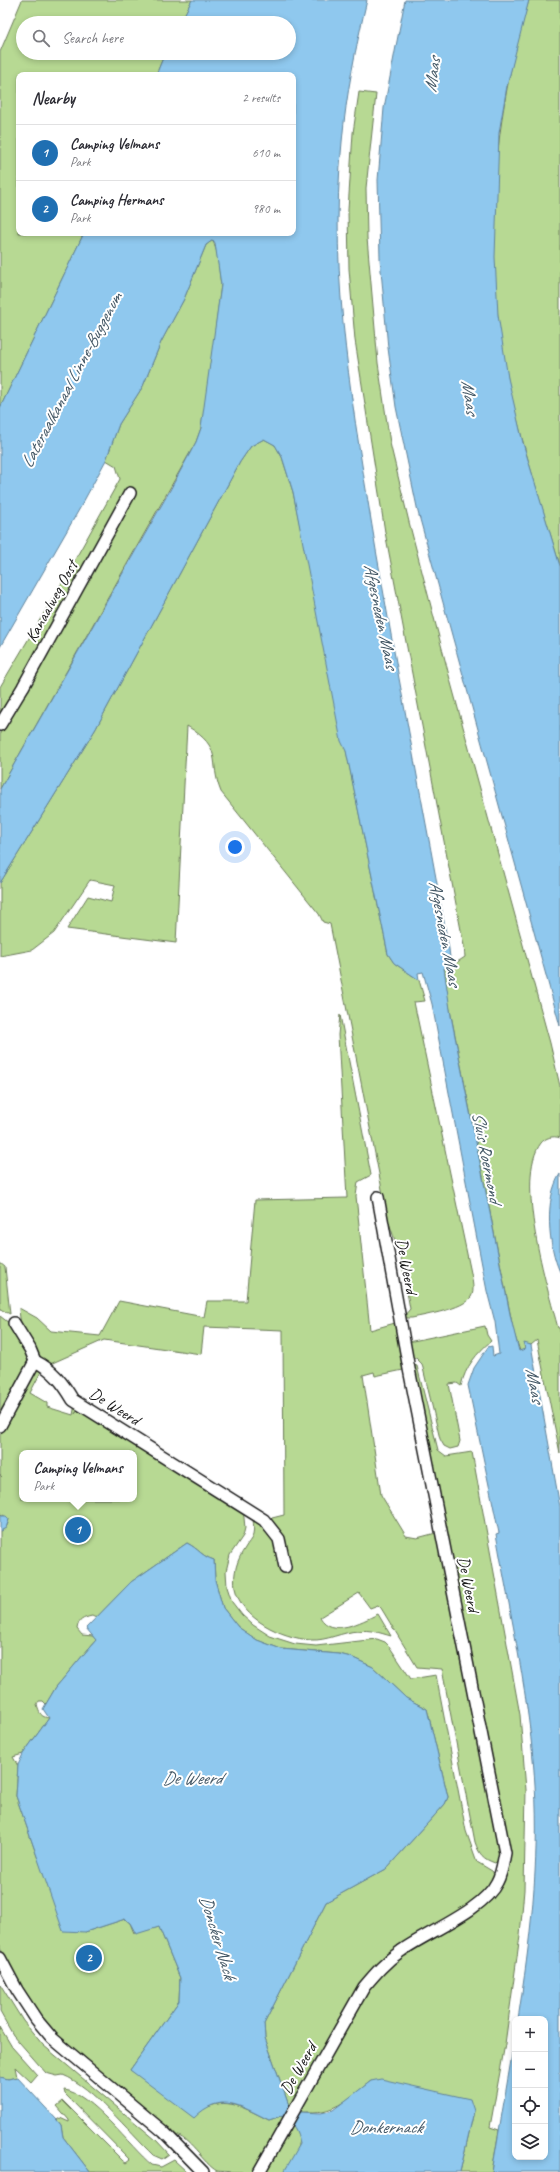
<!DOCTYPE html>
<meta charset="utf-8">
<style>
body{margin:0;font-family:Caveat,sans-serif;background:#f2f2f3;color:#2b2b33}
.controls{position:absolute;right:12px;bottom:12px;display:grid;overflow:hidden;border-radius:8px;box-shadow:0 2px 6px #0003}
.controls button{width:36px;height:36px;display:grid;place-items:center;padding:0;border:0;border-bottom:1px solid #e1e1e2;background:#fff;color:#2b2b33;font:20px sans-serif}
.you{position:absolute;left:235px;top:847px;width:14px;height:14px;margin:-10px;border:3px solid #fff;border-radius:50%;background:#1a73e8;box-shadow:0 0 0 6px #1a73e833}
.badge{display:grid;place-items:center;width:26px;height:26px;border-radius:50%;background:#1f6fb2;color:#fff;font-size:13px;font-weight:700}
.pin{position:absolute;translate:-50% -50%;border:2px solid #fff;box-shadow:0 1px 4px #0006}
.popup{position:absolute;left:19px;top:1450px;width:118px;height:52px;box-sizing:border-box;display:grid;place-content:center;border-radius:8px;background:#fff;filter:drop-shadow(0 1px 3px #0005);font-size:13px;white-space:nowrap;color:#7c7c81}
.popup b{font-size:15px;color:#2b2b33}
.popup::after{content:'';position:absolute;left:50%;top:100%;margin-left:-8px;border:8px solid transparent;border-top-color:#fff}
.list{margin:0;padding:0;list-style:none}
h2{display:flex;justify-content:space-between;align-items:center;height:52px;margin:0;padding:0 16px;font-size:17px}
h2 small{font-size:13px;font-weight:400;color:#7c7c81}
.list li{display:grid;grid-template-columns:26px 1fr auto;gap:12px;align-items:center;box-sizing:border-box;height:56px;padding:0 16px;border-top:1px solid #e1e1e2}
.list b{display:block;font-size:15px;white-space:nowrap}
.list p{margin:0;font-size:13px;white-space:nowrap;color:#7c7c81}
.list em{font-size:13px;font-style:normal;color:#7c7c81}
.icon{flex:none;width:22px;height:22px;fill:none;stroke:currentColor;stroke-width:2;stroke-linecap:round;stroke-linejoin:round}
.map{position:relative;flex:none;width:560px;height:2172px;overflow:hidden}
.search{position:absolute;background:#fff;box-shadow:0 2px 6px #0003;left:16px;top:16px;width:280px;height:44px;display:flex;align-items:center;gap:10px;box-sizing:border-box;padding:0 14px;border-radius:22px;color:#7c7c81;font-size:15px}
.panel{position:absolute;background:#fff;box-shadow:0 2px 6px #0003;left:16px;top:72px;width:280px;height:164px;border-radius:8px}
.map>svg:first-child{display:block}
.green{fill:#b7d993;stroke:#6a7a58;fill-rule:evenodd}
.water{fill:#8fc8ee;stroke:#61839a}
.lines{fill:none;stroke-linecap:round;stroke-linejoin:round}
.minor-casing{stroke:#1c1c1c;stroke-width:14}
.minor{stroke:#fff;stroke-width:11}
.labels{text-anchor:middle;stroke-width:4;stroke-linejoin:round;paint-order:stroke}
.street-label{font-size:17px;fill:#1c1c1c;stroke:#fff}
.water-label{font-size:18px;font-style:italic;fill:#445866;stroke:#fff}
</style>
<div class="map">
<svg width="560" height="2172" viewBox="0 0 560 2172">
<rect width="100%" height="100%" fill="#fff"/>
<filter id="ink" filterUnits="userSpaceOnUse"><feTurbulence type="fractalNoise" baseFrequency=".025" numOctaves="2"/><feDisplacementMap in="SourceGraphic" scale="8" xChannelSelector="R" yChannelSelector="G"/><feConvolveMatrix kernelMatrix="1 2 1 2 8 2 1 2 1" color-interpolation-filters="sRGB"/></filter>
<g filter="url(#ink)">
<g class="green">
<polygon points="22,0 192,0 180,23 23,23 23,53 165,53 156,75 19,75 19,233 84,233 0,408 0,52"/>
<path d="M529 0H560V566C540 500 518 433 505 365 483 246 493 115 529 0Z"/>
<path d="M359 92 376 94 366 188 367 238 378 363 390 443 409 522 451 683 550 1043 560 1086V1138C553 1135 545 1138 541 1143 514 1178 547 1287 558 1328H560V1453L537 1340 531 1345 524 1344 525 1350 520 1351 514 1333 448 1000 444 968 451 966 465 957 464 946 385 532 355 340 349 269 348 210 353 133Z"/>
<polygon points="213,240 217,253 221,285 207,393 201,428 196,442 0,789 0,732 21,697 0,721 0,687 63,581 120,479 116,466 106,460 119,424 143,386 161,342 184,299 206,245"/>
<path d="M264 439 275 445 282 457 293 492 388 954 394 963 419 980 425 1001 414 1002 471 1273C472 1280 475 1291 471 1297 463 1309 426 1315 412 1318H406L404 1316 410 1309 401 1258 388 1220 330 924 323 922 319 914 221 792C208 760 225 749 187 726L176 943 67 929 88 896 111 902 115 885 90 880 54 933 32 950 0 956V883L95 730 240 462 251 446Z"/>
<path d="M340 1015 371 1175 358 1182 356 1196 370 1330 395 1323 403 1370 375 1376 374 1372 363 1375 381 1495 406 1536 417 1538 436 1533 489 1786 500 1858 495 1863C483 1859 479 1854 475 1842L442 1669 417 1667 381 1608 378 1605 370 1608 359 1593 320 1617C332 1638 361 1622 378 1614L391 1636C380 1633 370 1629 358 1631 342 1632 327 1641 311 1640 282 1638 241 1619 235 1588 233 1573 237 1560 245 1548 247 1544 252 1539 253 1535 255 1526 252 1513 250 1504L268 1519 284 1515 283 1330 204 1327 201 1354 104 1340 48 1365C29 1352 20 1330 19 1308L37 1318 51 1331 100 1336 119 1301 204 1317 207 1301H246L255 1200 347 1198 338 1035Z"/>
<polygon points="0,1263 5,1267 10,1314 0,1309"/>
<polygon points="0,1316 14,1327 31,1357 0,1421"/>
<path d="M485 1326 487 1335 491 1341C477 1353 465 1367 461 1386L457 1383 449 1384 460 1441 458 1447 450 1449 444 1446 440 1439 422 1364 416 1358 409 1359 408 1342Z"/>
<path d="M410 1364 417 1366 438 1450 446 1456 472 1452 520 1715 526 1790 524 1890 520 1935 505 2044 490 2127 499 2130 492 2172H460L474 2111 371 2081C350 2097 336 2113 309 2112 304 2112 301 2113 297 2110L362 1996 397 1959 476 1910 506 1871Z"/>
<path d="M38 1366 43 1368 30 1393 47 1403V1407L73 1415 75 1404 80 1406 75 1414 80 1407 243 1508 245 1528 243 1536 230 1555 226 1571 227 1587 232 1602 242 1615 253 1625 270 1636 295 1644 316 1646 377 1639 385 1642 389 1646 411 1679 436 1675 466 1831 477 1862 492 1871 496 1876 485 1893 382 1962 291 2106 288 2103 265 2038 264 2024 326 1902 386 1869 445 1804 448 1797 427 1709 406 1698 373 1667 351 1657 339 1654 281 1649 257 1640 238 1627 223 1608 215 1580 214 1560C201 1556 199 1549 187 1543L131 1582 96 1618 92 1616C83 1618 78 1620 77 1629L82 1635 93 1636 96 1640 56 1687 46 1704 43 1701H39L37 1705C39 1713 41 1717 49 1718L23 1754 13 1757 18 1766 16 1796 38 1859 85 1932 125 1919 130 1923 134 1933 159 1927 180 1978 179 2001 130 2070 202 2110C227 2095 245 2109 269 2120L281 2116 285 2118 255 2172C246 2172 224 2172 217 2171 204 2164 188 2136 175 2135L63 2042C36 2014 17 1982 0 1948V1531C6 1529 8 1525 9 1519L3 1515 0 1516V1475L2 1477 0 1475V1435ZM22 1453H134V1499H22Z"/>
<path d="M0 1984 23 2021 43 2045 156 2140 169 2154 162 2159 153 2155C129 2132 93 2087 63 2075L57 2076 46 2073 13 2035 0 2012Z"/>
<polygon points="0,2027 12,2047 37,2075 31,2082 15,2067 17,2077 8,2079 0,2077"/>
<path d="M64 2090C90 2092 131 2148 152 2165L161 2167 174 2160 187 2172H90L63 2137 61 2125 57 2120 60 2118 69 2122V2120L57 2106 63 2101 123 2161 126 2163 130 2160 65 2094Z"/>
<path d="M293 2124C307 2144 295 2155 284 2172H263Z"/>
</g>
<g class="water">
<path d="M192 0H367C356 46 346 95 342 142 328 279 354 416 376 550 399 683 425 816 449 949L451 966 444 968 451 1016 511 1319 519 1351 525 1349 524 1343 531 1345 560 1507V2172H492L515 2037V2157H545V2019H518C530 1942 540 1863 535 1785 530 1700 511 1618 496 1534L499 1533 468 1385 474 1368 488 1347 492 1346 493 1356 499 1354 495 1322 487 1291 432 1004 423 972 418 973 419 980 394 963 388 954 346 751 341 741 293 492 282 457 275 445 264 439 251 446 240 462 95 730 0 883V789L169 492 196 442 201 428 221 285 215 243 213 240 206 245 184 299 161 342 143 386 119 424 106 460 80 508 0 647V408L84 233H293V75H156L165 53H289V23H180Z"/>
<polygon points="405,0 529,0 507,86 499,133 495,257 498,315 508,378 523,443 560,566 560,1026 418,512 396,407 388,348 380,259 378,180 384,108"/>
<path d="M560 1174V1272C548 1246 544 1199 560 1174Z"/>
<polygon points="0,1516 6,1516 9,1519 6,1528 0,1531"/>
<path d="M187 1543C199 1549 201 1556 214 1560L215 1580 223 1608 238 1627 257 1640 281 1649 339 1654 351 1657 373 1667 406 1698 427 1709 448 1797 445 1804 386 1869 326 1902 264 2024 265 2038 288 2103 300 2112 321 2113 333 2110 371 2081 381 2079 470 2099 474 2111 460 2172H284L300 2144C297 2130 294 2123 281 2116L269 2120C240 2106 221 2091 194 2118L130 2070 179 2001 180 1978 159 1927 136 1934 130 1923 125 1919 85 1932 63 1931 16 1796 18 1765 23 1754 49 1718 43 1709 56 1687 96 1640 86 1628 131 1582Z"/>
<polygon points="0,2077 8,2079 17,2077 57,2120 61,2125 63,2137 90,2172 0,2172"/>
</g>
<g class="lines">
<g class="minor-casing">
<g id="minor">
<polyline points="0,725 23,687 130,493"/>
<polyline points="14,1323 30,1349 35,1361"/>
<path d="M35 1361C53 1370 63 1383 73 1400L264 1520 279 1539 285 1567"/>
<polyline points="0,1426 35,1361"/>
<polyline points="0,1958 17,1990 36,2019 52,2038 164,2132 203,2172"/>
<path d="M259 2172 364 1987C375 1974 386 1961 401 1951 427 1932 483 1911 497 1882 502 1873 503 1863 505 1853L409 1369 378 1197"/>
</g>
</g>
<use href="#minor" class="minor"/>
</g>
</g>
<g class="labels">
<g class="street-label">
<text transform="translate(51 601) rotate(-61)" y="6">Kanaalweg Oost</text>
<text transform="translate(407 1266) rotate(79)" y="6">De Weerd</text>
<text transform="translate(115 1406) rotate(32)" y="6">De Weerd</text>
<text transform="translate(469 1584) rotate(79)" y="6">De Weerd</text>
<text transform="translate(298 2068) rotate(-60)" y="6">De Weerd</text>
</g>
<g class="water-label">
<text transform="translate(432 75) rotate(-83)" y="6">Maas</text>
<text transform="translate(71 380) rotate(-62)" y="6">Lateraalkanaal Linne-Buggenum</text>
<text transform="translate(470 397) rotate(81)" y="6">Maas</text>
<text transform="translate(381 616) rotate(78)" y="6">Afgesneden Maas</text>
<text transform="translate(445 933) rotate(79)" y="6">Afgesneden Maas</text>
<text transform="translate(487 1157) rotate(79)" y="6">Sluis Roermond</text>
<text transform="translate(535 1385) rotate(79)" y="6">Maas</text>
<text x="192" y="1784">De Weerd</text>
<text transform="translate(218 1937) rotate(73)" y="6">Doncker Nack</text>
<text x="386" y="2133">Donkernack</text>
</g>
</g>
</svg>
<div class="controls">
<button>+</button>
<button>−</button>
<button><svg class="icon" aria-label="locate" viewBox="0 0 24 24"><circle cx="12" cy="12" r="6"/><path d="M12 2v4M12 18v4M2 12h4M18 12h4"/></svg></button>
<button><svg class="icon" aria-label="layers" viewBox="0 0 24 24"><path d="M12 4l9 5-9 5-9-5zM3 14l9 5 9-5"/></svg></button>
</div>
<div class="you"></div>
<div class="pin badge" style="left:78px;top:1530px">1</div>
<div class="popup"><b>Camping Velmans</b>Park</div>
<div class="pin badge" style="left:89px;top:1958px">2</div>
<div class="search"><svg class="icon" aria-label="search" viewBox="0 0 24 24"><circle cx="10" cy="10" r="6"/><path d="M15 15l6 6"/></svg>Search here</div>
<section class="panel">
<h2>Nearby<small>2 results</small></h2>
<ul class="list">
<li><span class="badge">1</span><div><b>Camping Velmans</b><p>Park</p></div><em>610 m</em></li>
<li><span class="badge">2</span><div><b>Camping Hermans</b><p>Park</p></div><em>980 m</em></li>
</ul>
</section>
</div>
